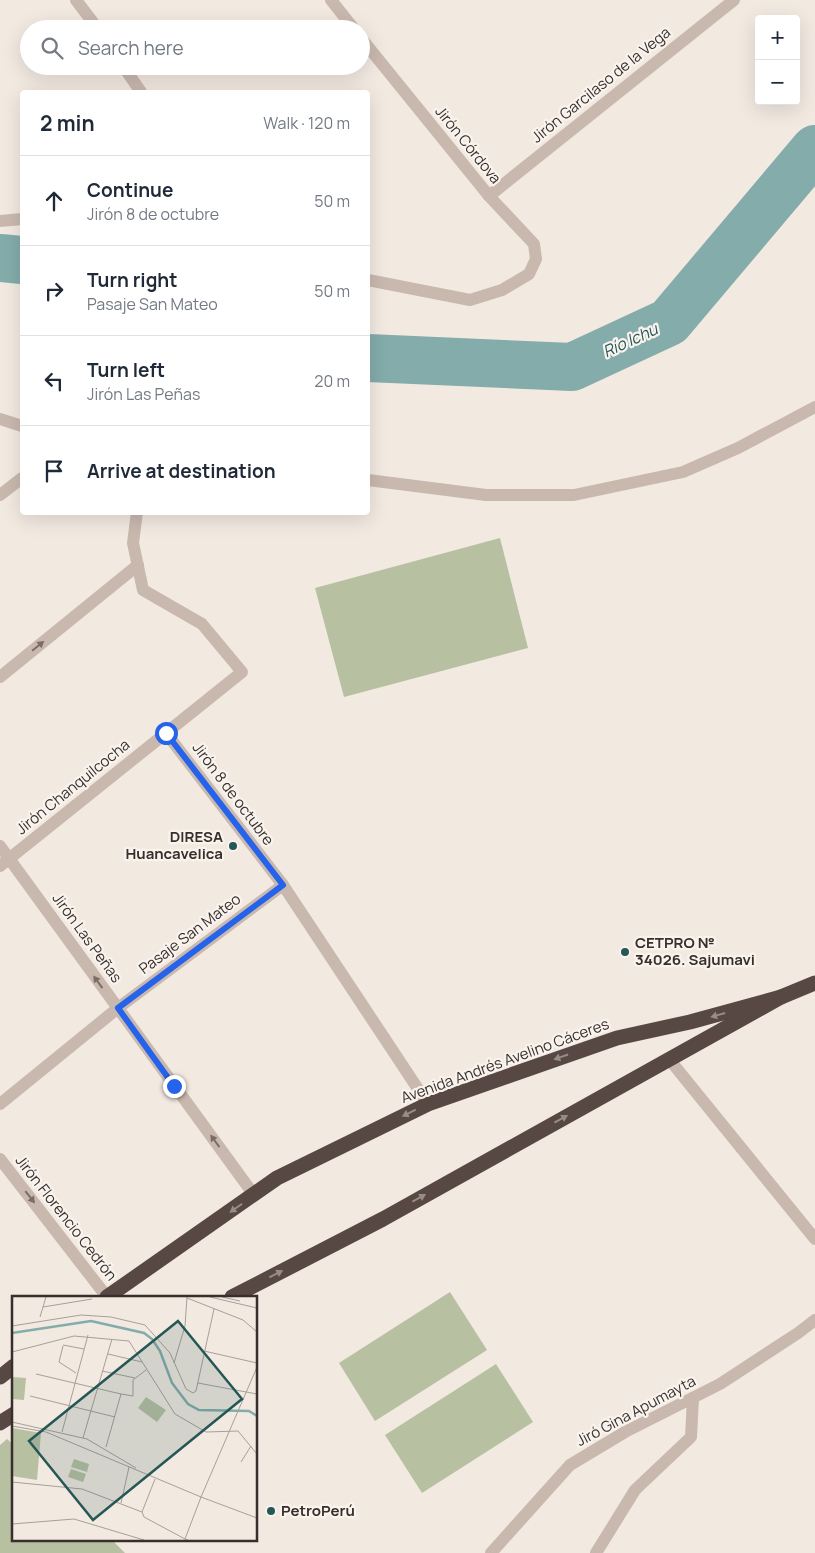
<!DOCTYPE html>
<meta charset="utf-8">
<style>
body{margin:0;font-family:Manrope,sans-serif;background:#f6f6f7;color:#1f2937}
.controls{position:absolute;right:15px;top:15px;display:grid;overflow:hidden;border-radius:5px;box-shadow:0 5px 20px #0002}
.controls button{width:45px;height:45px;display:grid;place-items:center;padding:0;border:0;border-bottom:1px solid #e0e1e3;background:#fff;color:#1f2937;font:25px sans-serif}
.stop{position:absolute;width:15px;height:15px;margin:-11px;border:4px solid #2563eb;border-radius:50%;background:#fff}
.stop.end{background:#2563eb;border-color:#fff;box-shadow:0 1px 5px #0008}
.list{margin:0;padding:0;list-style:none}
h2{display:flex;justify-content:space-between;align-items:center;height:65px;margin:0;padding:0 20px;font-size:21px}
h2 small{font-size:16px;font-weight:400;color:#747a83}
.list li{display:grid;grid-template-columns:32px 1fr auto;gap:15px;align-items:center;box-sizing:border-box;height:90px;padding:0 20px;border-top:1px solid #e0e1e3}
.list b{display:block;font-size:19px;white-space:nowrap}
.list p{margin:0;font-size:16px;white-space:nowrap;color:#747a83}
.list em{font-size:16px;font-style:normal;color:#747a83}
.icon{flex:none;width:28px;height:28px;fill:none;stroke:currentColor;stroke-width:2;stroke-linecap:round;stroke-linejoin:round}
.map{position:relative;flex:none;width:815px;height:1553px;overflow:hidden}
.search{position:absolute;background:#fff;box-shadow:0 5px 20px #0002;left:20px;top:20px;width:350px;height:55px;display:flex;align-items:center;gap:12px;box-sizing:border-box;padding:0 18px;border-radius:28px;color:#747a83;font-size:19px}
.panel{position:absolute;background:#fff;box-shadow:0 5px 20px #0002;left:20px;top:90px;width:350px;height:425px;border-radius:5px}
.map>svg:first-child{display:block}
.green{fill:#b8c0a2}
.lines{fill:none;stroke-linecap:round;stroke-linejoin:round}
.river{stroke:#83acab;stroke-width:48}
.lane{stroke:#c9b8ae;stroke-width:12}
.street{stroke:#c9b8ae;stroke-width:12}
.highway{stroke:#584844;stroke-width:15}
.oneway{fill:#796d66}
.oneway2{fill:#988c88}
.route{stroke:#2563eb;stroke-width:6}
.poi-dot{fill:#245756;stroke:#f9f3ee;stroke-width:2}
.labels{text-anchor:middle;stroke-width:4.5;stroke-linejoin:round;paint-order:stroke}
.street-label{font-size:15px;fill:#382f2c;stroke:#f9f3ee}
.poi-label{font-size:15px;font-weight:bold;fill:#382f2c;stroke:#f9f3ee;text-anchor:start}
.water-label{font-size:16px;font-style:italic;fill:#245756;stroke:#f9f3ee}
.inset-river{fill:none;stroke:#83acab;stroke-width:2.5}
.inset-road{fill:none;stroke:#a89f99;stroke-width:1}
.view{fill:#245756;fill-opacity:0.15;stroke:#245756;stroke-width:2.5}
.inset-edge{fill:none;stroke:#382f2c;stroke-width:2.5}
</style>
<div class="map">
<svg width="815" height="1553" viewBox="0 0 815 1553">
<rect width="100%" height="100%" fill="#f2e9e1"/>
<g class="green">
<polygon points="500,538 528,648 344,697 315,588"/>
<polygon points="450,1292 487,1350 375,1421 339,1363"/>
<polygon points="496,1364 533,1422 422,1493 385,1435"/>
<polygon points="7,1439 14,1445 14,1539 111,1539 125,1553 0,1553 0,1445"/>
</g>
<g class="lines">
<g class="river">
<polyline points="0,258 22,260"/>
<polyline points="368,358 572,367 669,322 815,149"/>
</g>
<polyline class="lane" points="596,1553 635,1490 691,1437 693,1398"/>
<g class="street">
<polyline points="76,0 98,29"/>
<polyline points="331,0 354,29"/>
<polyline points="361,38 489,196 534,244 536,259 529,274 502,290 470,300 368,280"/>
<polyline points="123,66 141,92"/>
<polyline points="489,196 734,0"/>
<polyline points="0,221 22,219"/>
<polyline points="0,419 22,426"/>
<polyline points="368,480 486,495 574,495 683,472 738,448 815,407"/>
<polyline points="0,495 22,478"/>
<polyline points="137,512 133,543 143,590 202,624 242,672 166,733 283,885 428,1104"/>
<polyline points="0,677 138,565"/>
<polyline points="0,846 254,1195"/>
<polyline points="0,866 166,733"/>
<polyline points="669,1059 815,1239"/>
<polyline points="0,1104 118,1008 283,885"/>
<polyline points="0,1159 107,1297"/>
<polyline points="491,1553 570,1465 625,1432 720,1384 798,1333 815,1320"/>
</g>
<g class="highway">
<polyline points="107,1297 277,1178 428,1104 617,1038 690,1022 781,997"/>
<polyline points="232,1297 383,1219 781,997 815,983"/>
<polyline points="0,1377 14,1366"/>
<polyline points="0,1423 14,1414"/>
</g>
</g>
<defs><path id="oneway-solid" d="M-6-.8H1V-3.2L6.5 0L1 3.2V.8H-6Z" transform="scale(1.25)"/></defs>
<g class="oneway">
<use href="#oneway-solid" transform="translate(38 646) rotate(-39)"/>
<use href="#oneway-solid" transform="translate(98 982) rotate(-126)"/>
<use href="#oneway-solid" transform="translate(215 1141) rotate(-126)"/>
<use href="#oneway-solid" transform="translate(30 1197) rotate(52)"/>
</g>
<g class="oneway2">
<use href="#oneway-solid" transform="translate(718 1015) rotate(164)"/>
<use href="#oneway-solid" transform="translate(561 1057) rotate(161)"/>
<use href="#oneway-solid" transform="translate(409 1113) rotate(154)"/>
<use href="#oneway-solid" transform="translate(561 1119) rotate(-29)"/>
<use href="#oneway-solid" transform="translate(419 1198) rotate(-29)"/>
<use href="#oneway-solid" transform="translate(236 1208) rotate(145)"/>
<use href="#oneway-solid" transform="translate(276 1274) rotate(-27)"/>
</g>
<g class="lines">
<polyline class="route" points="166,733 283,885 118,1008 174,1086"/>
</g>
<g class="poi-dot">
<circle cx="233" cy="846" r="5"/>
<circle cx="625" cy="952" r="5"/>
<circle cx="271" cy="1511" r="5"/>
</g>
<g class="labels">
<g class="street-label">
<text transform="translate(601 85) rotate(-39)" y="5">Jirón Garcilaso de la Vega</text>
<text transform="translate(468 145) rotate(51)" y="5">Jirón Córdova</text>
<text transform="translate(73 787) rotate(-39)" y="5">Jirón Chanquilcocha</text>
<text transform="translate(233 794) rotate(53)" y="5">Jirón 8 de octubre</text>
<text transform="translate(190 934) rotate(-37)" y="5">Pasaje San Mateo</text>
<text transform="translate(87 938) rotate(54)" y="5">Jirón Las Peñas</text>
<text transform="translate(505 1061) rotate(-20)" y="5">Avenida Andrés Avelino Cáceres</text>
<text transform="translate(66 1218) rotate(52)" y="5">Jirón Florencio Cedrón</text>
<text transform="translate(636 1411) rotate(-28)" y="5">Jiró Gina Apumayta</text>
</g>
<g class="poi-label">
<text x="223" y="842" text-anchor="end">DIRESA<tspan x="223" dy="17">Huancavelica</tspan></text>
<text x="635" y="948">CETPRO №<tspan x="635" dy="17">34026. Sajumavi</tspan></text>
<text x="281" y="1516">PetroPerú</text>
</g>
<g class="water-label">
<text transform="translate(630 340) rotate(-25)" y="6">Río Ichu</text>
</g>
</g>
<g transform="translate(12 1296)">
<rect width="245" height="245" fill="#f2e9e1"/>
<path d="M0 81 14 82 12 104 0 103ZM134 101 154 114 145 126 126 112ZM0 132 29 137 25 184 0 180ZM62 163 77 168 75 176 59 171ZM59 173 74 178 71 186 56 181Z" fill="#b8c0a2"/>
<path class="inset-river" d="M0 37 79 25 132 37 140 43 148 55 160 87 176 108 187 114 237 115 245 120"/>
<path class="inset-road" d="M198 1 245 12M210 1 228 5M175 2 231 24 245 36M31 11 80 3M28 21 34 1M0 30 69 19 99 21 133 29 158 57 174 93 181 97 184 95 202 13M51 49 72 53M51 50 47 66 64 77M192 55 245 67M0 56 62 40 117 45 163 118 194 136 226 135 245 158M96 58 130 66M162 67 173 30 175 1M90 75 123 82M24 78 109 98M186 87 245 98M18 100 103 121M0 126 75 143 124 172M0 130 34 136 189 201 173 243 176 244M50 136 76 39M71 142 100 43M94 151 109 98 121 100V84L134 74M229 166 239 150M0 186 70 193 130 216 132 221 173 243M189 201 245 71M189 201 245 222M109 207 117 171M130 216 143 183M0 228 62 223 132 244"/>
<path class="view" d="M166 25 230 103 81 224 17 145Z"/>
<rect width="245" height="245" class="inset-edge"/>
</g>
</svg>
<div class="controls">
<button>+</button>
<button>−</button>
</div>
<div class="stop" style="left:166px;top:733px"></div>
<div class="stop end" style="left:174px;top:1086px"></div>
<div class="search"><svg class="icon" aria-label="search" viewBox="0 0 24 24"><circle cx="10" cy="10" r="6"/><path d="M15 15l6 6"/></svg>Search here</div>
<section class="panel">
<h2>2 min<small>Walk · 120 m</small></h2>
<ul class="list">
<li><svg class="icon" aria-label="ahead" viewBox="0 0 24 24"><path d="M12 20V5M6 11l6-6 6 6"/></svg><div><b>Continue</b><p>Jirón 8 de octubre</p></div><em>50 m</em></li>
<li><svg class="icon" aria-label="right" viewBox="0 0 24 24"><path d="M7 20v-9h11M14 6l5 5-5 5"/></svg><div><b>Turn right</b><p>Pasaje San Mateo</p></div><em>50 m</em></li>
<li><svg class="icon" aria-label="left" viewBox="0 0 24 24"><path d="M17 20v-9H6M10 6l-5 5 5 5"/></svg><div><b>Turn left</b><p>Jirón Las Peñas</p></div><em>20 m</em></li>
<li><svg class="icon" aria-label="arrive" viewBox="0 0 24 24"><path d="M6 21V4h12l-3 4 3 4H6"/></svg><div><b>Arrive at destination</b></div></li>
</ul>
</section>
</div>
